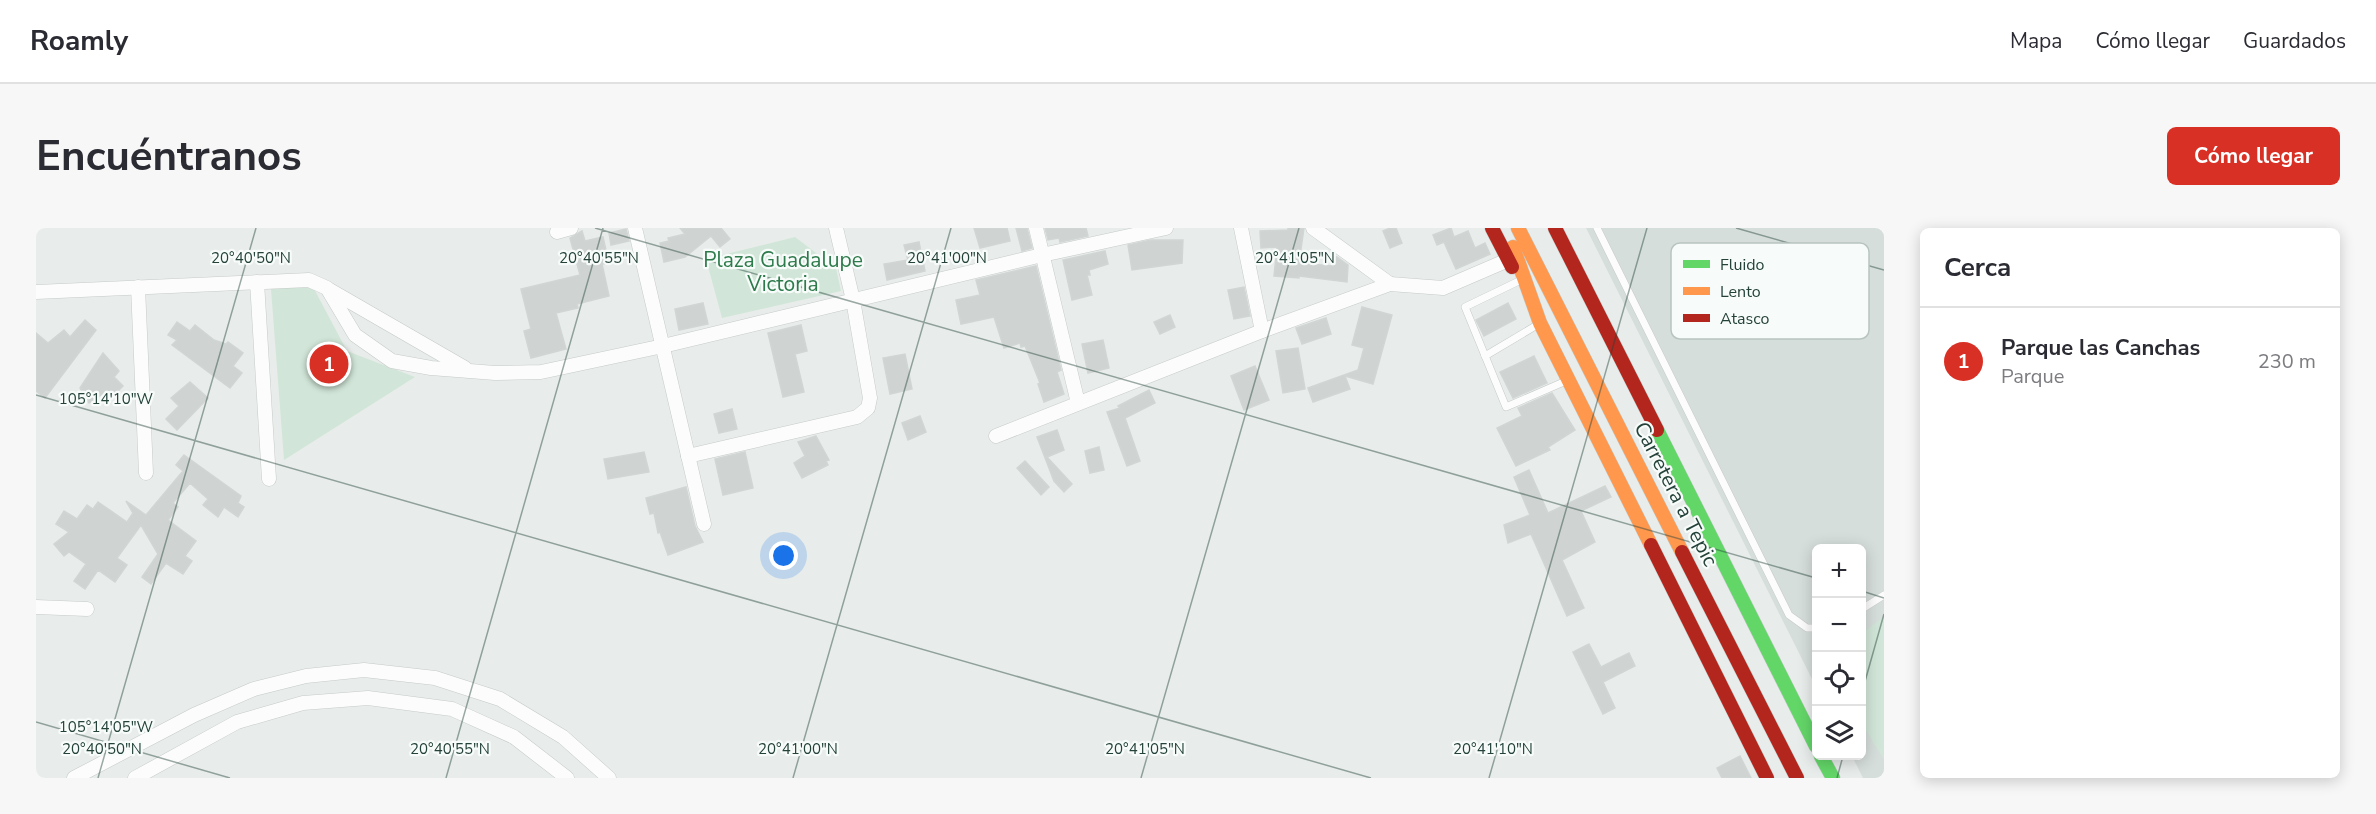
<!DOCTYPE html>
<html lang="es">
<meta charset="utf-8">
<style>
body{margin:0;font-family:"Nunito Sans",sans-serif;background:#f7f7f7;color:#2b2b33}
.controls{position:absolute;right:18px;bottom:18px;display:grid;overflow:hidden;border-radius:9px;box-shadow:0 3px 15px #0003}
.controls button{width:54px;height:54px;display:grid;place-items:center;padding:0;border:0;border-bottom:2px solid #e1e1e2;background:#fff;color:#2b2b33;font:30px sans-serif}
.you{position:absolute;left:748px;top:328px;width:21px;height:21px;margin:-15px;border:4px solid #fff;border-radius:50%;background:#1a73e8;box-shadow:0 0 0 9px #1a73e833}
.badge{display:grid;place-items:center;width:39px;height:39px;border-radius:50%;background:#d93025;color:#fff;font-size:20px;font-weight:700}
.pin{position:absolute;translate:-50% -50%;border:3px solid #fff;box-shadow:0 2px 6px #0006}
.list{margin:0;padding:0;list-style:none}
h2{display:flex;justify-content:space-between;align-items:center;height:78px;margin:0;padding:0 24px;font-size:26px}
h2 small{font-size:20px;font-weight:400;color:#7c7c81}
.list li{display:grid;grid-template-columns:39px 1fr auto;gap:18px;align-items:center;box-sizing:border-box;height:108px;padding:0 24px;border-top:2px solid #e1e1e2}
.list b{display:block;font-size:22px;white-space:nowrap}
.list p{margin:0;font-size:20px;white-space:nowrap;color:#7c7c81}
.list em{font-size:20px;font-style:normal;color:#7c7c81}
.icon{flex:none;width:33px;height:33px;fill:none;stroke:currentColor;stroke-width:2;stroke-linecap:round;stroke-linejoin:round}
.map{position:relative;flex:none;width:1848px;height:550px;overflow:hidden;border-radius:9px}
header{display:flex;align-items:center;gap:36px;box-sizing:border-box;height:84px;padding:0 30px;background:#fff;border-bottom:2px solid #e1e1e2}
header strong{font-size:28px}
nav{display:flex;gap:33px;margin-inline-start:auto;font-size:21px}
.intro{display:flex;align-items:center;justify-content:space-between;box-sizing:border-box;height:144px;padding:0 36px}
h1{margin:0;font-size:42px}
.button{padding:15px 27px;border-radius:9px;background:#d93025;color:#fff;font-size:21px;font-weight:700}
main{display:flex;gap:36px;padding:0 36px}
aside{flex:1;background:#fff;border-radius:9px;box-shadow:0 3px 15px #0003}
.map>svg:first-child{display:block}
.built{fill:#d6dedb}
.green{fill:#d1e6d8}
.building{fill:#cfd4d2;stroke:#d1d6d4;stroke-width:1.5}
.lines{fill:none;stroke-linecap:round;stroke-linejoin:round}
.lane-casing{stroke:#c5cac8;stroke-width:8}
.street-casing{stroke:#c5cac8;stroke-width:15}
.fast-casing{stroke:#c3cbc8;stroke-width:15}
.slow-casing{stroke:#c3cbc8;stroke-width:15}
.jam-casing{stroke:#c3cbc8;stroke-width:15}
.lane{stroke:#fcfcfc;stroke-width:7}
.street{stroke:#fcfcfc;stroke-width:14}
.fast{stroke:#63d668;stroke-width:14}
.slow{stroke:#ff974d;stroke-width:14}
.jam{stroke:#b3261e;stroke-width:14}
.ticks{fill:none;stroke:#24423a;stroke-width:1.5;stroke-opacity:0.45}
.labels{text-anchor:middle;stroke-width:4.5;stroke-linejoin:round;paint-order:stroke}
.park-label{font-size:21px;fill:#2d7a4b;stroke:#f7fbf9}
.street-label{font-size:21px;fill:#24423a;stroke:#f7fbf9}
.key{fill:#f7fbf9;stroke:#b8c4c0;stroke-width:1.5}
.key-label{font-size:16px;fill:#24423a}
.ticks-label{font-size:15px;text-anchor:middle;fill:#24423a;stroke:#f7fbf9;stroke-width:4.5;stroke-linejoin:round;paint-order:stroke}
</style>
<header>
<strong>Roamly</strong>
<nav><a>Mapa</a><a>Cómo llegar</a><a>Guardados</a></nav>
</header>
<div class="intro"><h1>Encuéntranos</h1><a class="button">Cómo llegar</a></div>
<main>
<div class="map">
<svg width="1848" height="550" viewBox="0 0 1848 550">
<rect width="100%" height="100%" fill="#e8edeb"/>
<polygon class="built" points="1550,0 1848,0 1848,550 1827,550 1816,528 1826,528 1826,320 1780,320 1780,459"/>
<g class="green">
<polygon points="759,9 800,40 805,63 686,90 670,31"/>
<polygon points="276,57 311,123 379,149 248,232 235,61"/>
<polygon points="1848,389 1848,531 1826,496 1826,405"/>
</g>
<g class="building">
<polygon points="644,0 685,0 694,11 684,19 675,8 649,29 628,34 624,15 633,13 632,10 649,6"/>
<polygon points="938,0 971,0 974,13 944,20"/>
<polygon points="980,0 991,0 996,20 986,23"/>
<polygon points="1009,0 1050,0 1052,8 1024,14 1023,10 1012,12"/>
<polygon points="1252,0 1268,0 1263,35 1297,38 1298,28 1301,29 1312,37 1311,54 1263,48 1263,50 1238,48 1241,19 1225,20 1224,3 1252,2"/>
<polygon points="1354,0 1360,0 1366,15 1354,20 1347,3"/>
<polygon points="1415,0 1418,9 1432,3 1439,20 1449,15 1454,26 1420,41 1408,14 1401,17 1397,7"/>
<polygon points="590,1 593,13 575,17 573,5"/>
<polygon points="546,3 549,13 567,9 573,35 566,36 573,68 541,76 542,80 520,85 530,121 495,130 488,103 495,101 485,61 544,47 534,10"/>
<polygon points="1115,12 1147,12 1146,35 1096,42 1092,17"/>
<polygon points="883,14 889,43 851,52 848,36 872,32 868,17"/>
<polygon points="1069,23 1072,36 1053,42 1054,47 1051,47 1056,67 1036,72 1027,32"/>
<polygon points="1000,38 1025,142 1021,144 1028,166 1008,174 1002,156 1004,155 989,118 985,119 984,115 968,120 958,89 925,96 920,72 944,67 940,52"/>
<polygon points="1208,59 1214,88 1198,91 1192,62"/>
<polygon points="667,75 672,96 643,102 639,81"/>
<polygon points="1472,75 1480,91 1448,108 1440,92"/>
<polygon points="1326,79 1356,87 1337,156 1309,148 1314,161 1277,174 1272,160 1322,142 1328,120 1316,117"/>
<polygon points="1134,87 1139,99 1124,106 1118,94"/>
<polygon points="1290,90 1295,106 1266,116 1260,100"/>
<polygon points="49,92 60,102 9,170 0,163 0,105 12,115 28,102 34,109"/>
<polygon points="141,94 154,103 159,97 178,112 190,116 192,114 207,125 197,138 206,145 194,160 136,117 141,112 132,107"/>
<polygon points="765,97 771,123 759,126 768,164 747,169 732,105"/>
<polygon points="1067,112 1073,140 1052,145 1046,116"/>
<polygon points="1262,120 1269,161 1247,165 1240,123"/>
<polygon points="67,125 83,143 78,149 87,158 77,168 71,163 53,175 44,160"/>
<polygon points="869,126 876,161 854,166 847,130"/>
<polygon points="1498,128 1511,155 1477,170 1464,144"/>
<polygon points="1219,138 1233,172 1208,182 1195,148"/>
<polygon points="154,154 172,170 141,202 130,191 143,178 135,170"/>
<polygon points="1113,162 1119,175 1089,190 1104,233 1091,238 1071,184 1084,180 1082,178"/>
<polygon points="1516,165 1539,202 1512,219 1514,222 1480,238 1461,200 1486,188 1482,180"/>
<polygon points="696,181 701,201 683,205 678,186"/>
<polygon points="884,188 890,204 872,212 866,195"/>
<polygon points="1021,202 1028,222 1011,229 1036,256 1028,264 1018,253 1001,209"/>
<polygon points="780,208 793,232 790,233 792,237 766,250 758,235 769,228 762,214"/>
<polygon points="1063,219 1068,242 1054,245 1049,223"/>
<polygon points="608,224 613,244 572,251 568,231"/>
<polygon points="709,224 717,260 687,267 679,231"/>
<polygon points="148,227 205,268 202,275 208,279 202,289 188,279 182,289 167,277 172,271 154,255 137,275 142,279 132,292 160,313 149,328 156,333 147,346 130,335 115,356 106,349 122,326 105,297 81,330 91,337 79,354 62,342 49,361 38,353 50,336 33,324 28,328 18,316 33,304 20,296 28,283 41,291 51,277 57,281 62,274 91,294 97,285 90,273 110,287 147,243 140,237"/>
<polygon points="989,233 1013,259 1005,267 981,240"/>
<polygon points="1493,242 1512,285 1569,258 1575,269 1545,283 1559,314 1526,332 1548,380 1531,388 1495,306 1472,315 1468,297 1494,287 1478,249"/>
<polygon points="650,259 659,298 667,314 632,327 624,304 622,305 618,285 614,286 610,270"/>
<polygon points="1553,416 1565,439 1593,425 1599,438 1567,454 1579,480 1567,486 1537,424"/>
<polygon points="1704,528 1715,550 1686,550 1681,540"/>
</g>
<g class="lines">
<g class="lane-casing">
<g id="lane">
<polyline points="1561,0 1753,387 1771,400 1780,400"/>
<polyline points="1483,53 1429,79 1470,179 1530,153"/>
<polyline points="1449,128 1501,97"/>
<polyline points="1826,381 1848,367"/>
</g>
</g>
<g class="street-casing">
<g id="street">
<polyline points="599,0 668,296"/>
<polyline points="1000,0 1042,175"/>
<polyline points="1205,0 1226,103"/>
<polyline points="1277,0 1354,56"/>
<polyline points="521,4 535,0"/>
<polyline points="221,54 233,251"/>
<polyline points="102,59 110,245"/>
<polyline points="292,61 429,140"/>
<polyline points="0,64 273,52 291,60 319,107 356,133 395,140 459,145 505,144 627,118 1006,27 1130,0"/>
<polyline points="960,208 1226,103 1354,56 1407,60 1472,32"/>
<polyline points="652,228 821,189 832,180 834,170 817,72 800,0"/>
<polyline points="0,379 51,381"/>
<polyline points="38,550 158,487 218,461 270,448 328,442 399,450 464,471 527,509 573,550"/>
<polyline points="99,550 201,494 267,475 332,470 416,481 478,509 531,550"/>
</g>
</g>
<g class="fast-casing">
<g id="fast">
<polyline points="1621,202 1780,518"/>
<polyline points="1785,528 1797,550"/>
</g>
</g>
<g class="slow-casing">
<g id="slow">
<polyline points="1482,0 1646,324"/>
<polyline points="1477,19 1504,95 1615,317"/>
</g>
</g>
<g class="jam-casing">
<g id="jam">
<polyline points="1456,0 1476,39"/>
<polyline points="1519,0 1621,202"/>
<polyline points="1615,317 1731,550"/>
<polyline points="1646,324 1761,550"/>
</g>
</g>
<use href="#lane" class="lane"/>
<use href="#street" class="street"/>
<use href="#fast" class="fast"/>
<use href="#slow" class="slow"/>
<use href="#jam" class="jam"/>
</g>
<path class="ticks" d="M559 0 1780 350M1700 0 1848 42M0 167 1335 550M1826 363 1848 370M1826 464 1848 386M0 494 194 550M62 550 220 0M410 550 567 0M757 550 915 0M1105 550 1263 0M1453 550 1611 0M1801 550 1807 528"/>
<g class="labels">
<g class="park-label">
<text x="747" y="39">Plaza Guadalupe<tspan x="747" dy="24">Victoria</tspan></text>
</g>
<g class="street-label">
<text transform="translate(1640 266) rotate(63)" y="7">Carretera a Tepic</text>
</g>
</g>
<rect x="1635" y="15" width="198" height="96" rx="9" class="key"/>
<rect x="1647" y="32" width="27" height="8" fill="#63d668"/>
<rect x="1647" y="59" width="27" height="8" fill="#ff974d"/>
<rect x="1647" y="86" width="27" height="8" fill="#b3261e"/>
<g class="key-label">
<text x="1684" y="42">Fluido</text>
<text x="1684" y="69">Lento</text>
<text x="1684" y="96">Atasco</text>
</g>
<g class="ticks-label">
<text x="215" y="35">20°40'50"N</text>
<text x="563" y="35">20°40'55"N</text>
<text x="911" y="35">20°41'00"N</text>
<text x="1259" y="35">20°41'05"N</text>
<text x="70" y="176">105°14'10"W</text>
<text x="70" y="504">105°14'05"W</text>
<text x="66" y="526">20°40'50"N</text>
<text x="414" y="526">20°40'55"N</text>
<text x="762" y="526">20°41'00"N</text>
<text x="1109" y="526">20°41'05"N</text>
<text x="1457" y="526">20°41'10"N</text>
</g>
</svg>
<div class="controls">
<button>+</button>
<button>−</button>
<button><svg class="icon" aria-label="locate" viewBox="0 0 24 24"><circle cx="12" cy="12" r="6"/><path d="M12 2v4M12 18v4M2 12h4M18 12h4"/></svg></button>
<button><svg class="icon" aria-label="layers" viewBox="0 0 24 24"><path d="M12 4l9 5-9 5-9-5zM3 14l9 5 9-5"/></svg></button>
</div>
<div class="you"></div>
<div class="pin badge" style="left:293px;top:136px">1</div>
</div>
<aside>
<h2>Cerca<small></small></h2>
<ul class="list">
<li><span class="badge">1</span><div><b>Parque las Canchas</b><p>Parque</p></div><em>230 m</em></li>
</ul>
</aside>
</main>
